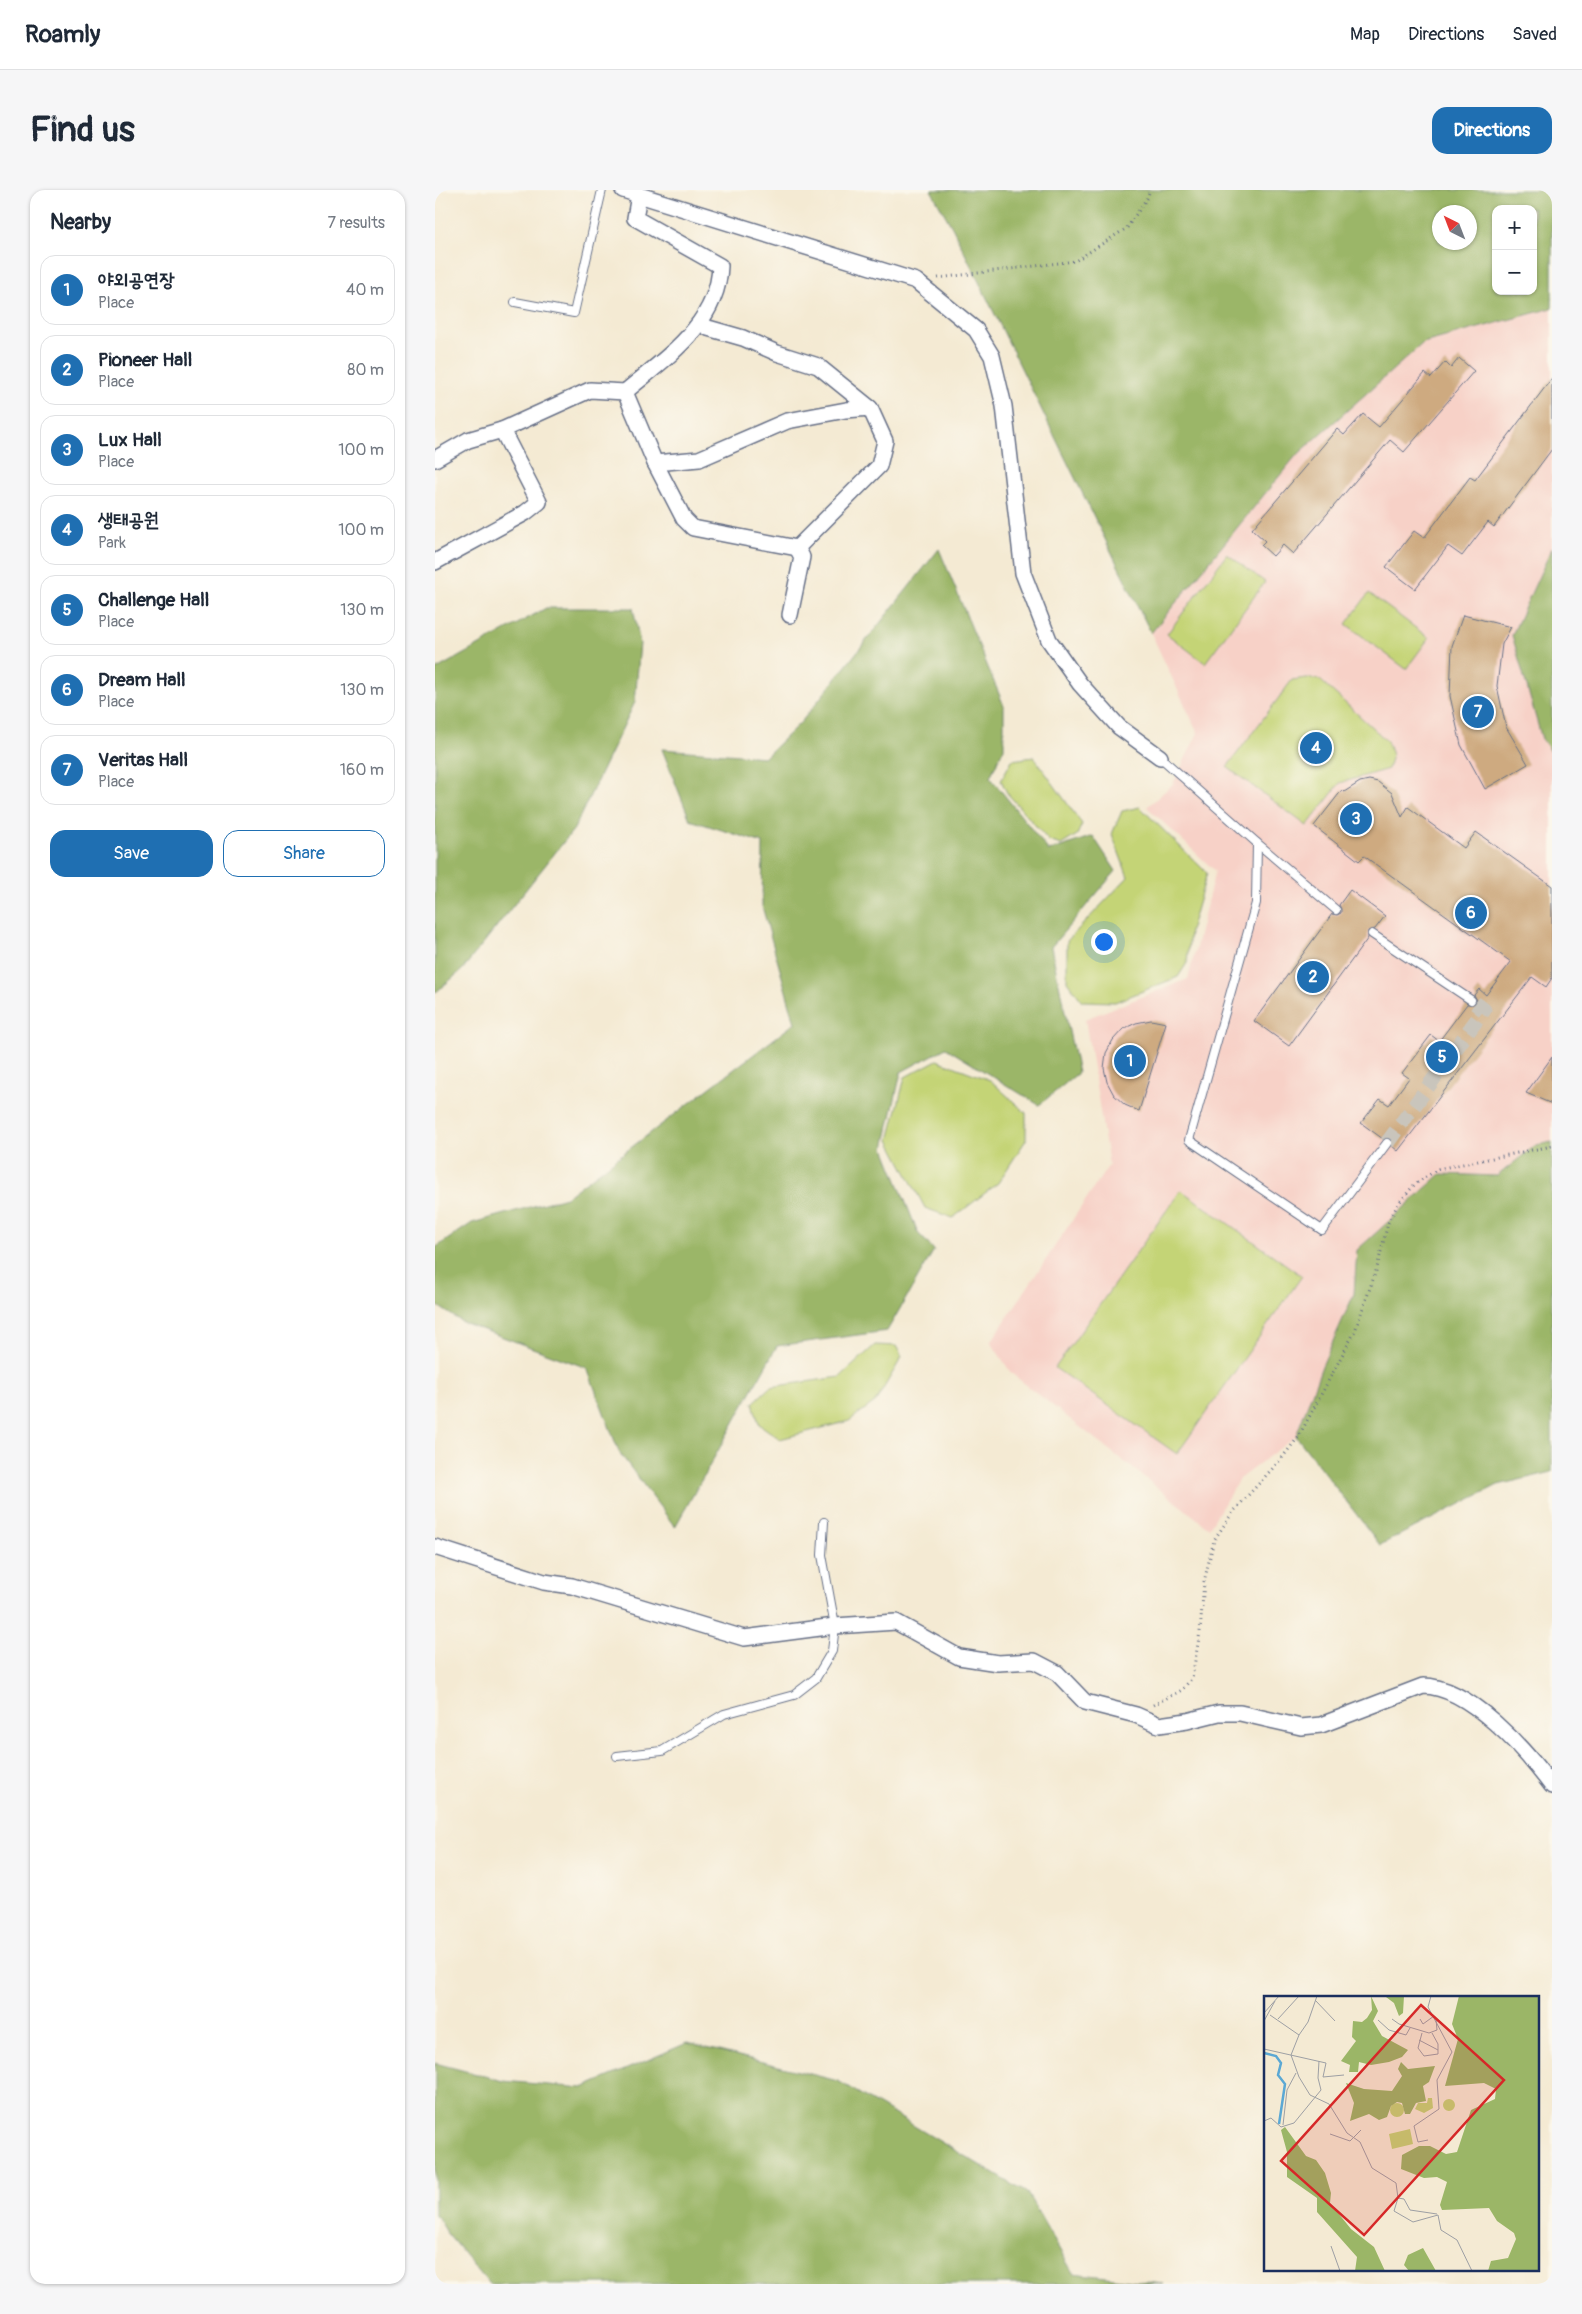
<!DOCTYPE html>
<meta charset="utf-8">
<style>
body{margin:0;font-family:Pangolin,"Poor Story",sans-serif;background:#f6f6f7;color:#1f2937}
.controls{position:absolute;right:15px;top:15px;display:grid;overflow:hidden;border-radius:10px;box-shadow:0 1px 4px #0004}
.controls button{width:45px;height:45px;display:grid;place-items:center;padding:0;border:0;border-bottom:1px solid #e0e1e3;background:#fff;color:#1f2937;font:25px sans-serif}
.compass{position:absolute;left:997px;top:15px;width:45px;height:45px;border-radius:50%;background:#fff;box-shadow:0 1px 4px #0004;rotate:318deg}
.you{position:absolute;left:668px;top:751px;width:18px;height:18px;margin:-12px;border:4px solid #fff;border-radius:50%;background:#1a73e8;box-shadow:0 0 0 8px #1a73e833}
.badge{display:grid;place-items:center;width:32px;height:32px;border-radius:50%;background:#1f6fb2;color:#fff;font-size:16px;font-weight:700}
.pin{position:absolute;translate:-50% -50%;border:2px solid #fff;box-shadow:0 1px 5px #0006}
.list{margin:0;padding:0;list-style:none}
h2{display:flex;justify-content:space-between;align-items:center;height:65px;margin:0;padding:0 20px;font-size:21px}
h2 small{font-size:16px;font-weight:400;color:#747a83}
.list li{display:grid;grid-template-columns:32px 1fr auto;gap:15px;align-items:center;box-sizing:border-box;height:70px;margin:0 10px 10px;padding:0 10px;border:1px solid #e0e1e3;border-radius:15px}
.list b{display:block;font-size:19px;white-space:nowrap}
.list p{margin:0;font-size:16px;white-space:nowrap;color:#747a83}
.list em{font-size:16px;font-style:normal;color:#747a83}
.actions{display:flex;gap:10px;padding:15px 20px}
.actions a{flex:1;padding:11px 0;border:1px solid #1f6fb2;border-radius:15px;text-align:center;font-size:18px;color:#1f6fb2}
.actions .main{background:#1f6fb2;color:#fff}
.map{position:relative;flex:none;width:1117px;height:2094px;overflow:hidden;border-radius:15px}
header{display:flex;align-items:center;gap:30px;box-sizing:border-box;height:70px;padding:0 25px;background:#fff;border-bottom:1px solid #e0e1e3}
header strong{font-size:24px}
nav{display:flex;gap:28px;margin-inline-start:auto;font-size:18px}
.intro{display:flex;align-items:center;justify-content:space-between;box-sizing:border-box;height:120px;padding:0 30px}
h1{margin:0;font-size:35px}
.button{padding:12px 22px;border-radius:15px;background:#1f6fb2;color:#fff;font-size:18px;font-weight:700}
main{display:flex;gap:30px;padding:0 30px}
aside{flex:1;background:#fff;border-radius:15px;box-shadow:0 1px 4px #0004}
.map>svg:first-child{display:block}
.built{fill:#f7d1c7}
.green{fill:#c4d476;stroke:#70826a}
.forest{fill:#9bb667;stroke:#5b7262;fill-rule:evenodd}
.building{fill:#ceaa80}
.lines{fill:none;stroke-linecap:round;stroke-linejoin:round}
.street-tunnel{stroke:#c9c5bc;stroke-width:15;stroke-dasharray:15 8;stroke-linecap:butt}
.lane-casing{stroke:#677087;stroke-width:10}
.street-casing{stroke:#677087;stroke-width:18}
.path{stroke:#677087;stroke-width:3;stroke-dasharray:1 4;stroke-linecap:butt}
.lane{stroke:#fff;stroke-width:8}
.street{stroke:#fff;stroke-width:15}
.inset-river{fill:none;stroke:#5ba8d4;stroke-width:2.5}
.inset-road{fill:none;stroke:#9d9fa4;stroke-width:1}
.view{fill:#d62828;fill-opacity:0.15;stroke:#d62828;stroke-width:2.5}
.inset-edge{fill:none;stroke:#1b2f5e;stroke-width:2.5}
</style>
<header>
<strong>Roamly</strong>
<nav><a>Map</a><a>Directions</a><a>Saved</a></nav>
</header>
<div class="intro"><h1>Find us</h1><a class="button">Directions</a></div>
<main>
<aside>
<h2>Nearby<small>7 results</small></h2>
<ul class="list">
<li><span class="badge">1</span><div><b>야외공연장</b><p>Place</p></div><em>40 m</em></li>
<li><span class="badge">2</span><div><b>Pioneer Hall</b><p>Place</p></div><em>80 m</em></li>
<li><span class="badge">3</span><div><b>Lux Hall</b><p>Place</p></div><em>100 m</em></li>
<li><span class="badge">4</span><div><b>생태공원</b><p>Park</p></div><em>100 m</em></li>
<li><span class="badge">5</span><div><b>Challenge Hall</b><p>Place</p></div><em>130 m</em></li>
<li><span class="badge">6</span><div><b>Dream Hall</b><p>Place</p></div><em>130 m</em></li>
<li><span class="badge">7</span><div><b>Veritas Hall</b><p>Place</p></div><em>160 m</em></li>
</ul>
<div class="actions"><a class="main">Save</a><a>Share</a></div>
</aside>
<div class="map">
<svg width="1117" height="2094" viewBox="0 0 1117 2094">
<rect width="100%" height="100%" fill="#fbf7ec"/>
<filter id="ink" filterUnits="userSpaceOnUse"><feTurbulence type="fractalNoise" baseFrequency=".02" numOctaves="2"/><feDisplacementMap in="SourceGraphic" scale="10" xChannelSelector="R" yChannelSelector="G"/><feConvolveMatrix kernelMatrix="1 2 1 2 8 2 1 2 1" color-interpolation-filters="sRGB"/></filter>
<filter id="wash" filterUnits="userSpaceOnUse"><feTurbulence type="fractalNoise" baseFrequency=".0096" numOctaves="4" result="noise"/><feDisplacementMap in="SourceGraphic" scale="20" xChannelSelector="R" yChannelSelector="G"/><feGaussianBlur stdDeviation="1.12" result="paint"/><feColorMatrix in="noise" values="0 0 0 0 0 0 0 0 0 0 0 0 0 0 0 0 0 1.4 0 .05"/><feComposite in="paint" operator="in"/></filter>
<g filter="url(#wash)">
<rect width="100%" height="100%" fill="#f4ead3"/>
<polygon class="built" points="1117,118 1117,358 1077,445 1107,549 1117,563 1117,952 1101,955 1062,986 1006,984 922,1060 919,1104 887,1176 861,1246 804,1289 774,1338 576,1183 556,1152 674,975 650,829 753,789 780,681 712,617 738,594 763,543 716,443 860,267 1012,127"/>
<g class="green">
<polygon points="792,364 830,392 770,473 732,444"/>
<polygon points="934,403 994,448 971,479 911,434"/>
<polygon points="871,488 885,490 952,551 957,565 953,579 905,593 872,636 792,577 857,490"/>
<polygon points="599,567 647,634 642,645 626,655 614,651 572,603 566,590 577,570"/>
<polygon points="705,617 772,683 755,741 752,773 743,787 680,812 647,811 632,791 632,751 693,687 677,644 687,621"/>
<polygon points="502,870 555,890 591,923 591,950 563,993 518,1028 490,1018 454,950 470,887"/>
<polygon points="746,1000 867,1086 742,1264 620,1178"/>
<polygon points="440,1155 461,1156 467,1167 441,1211 414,1231 345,1249 324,1234 318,1213 335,1197 405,1187"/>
</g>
<g class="forest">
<path d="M496 0H1117V118L988 153 860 267 716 443 518 39ZM1061 19H1098V101H1061ZM1034 22V52H1004V22Z"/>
<polygon points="1117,358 1117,563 1107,549 1077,445"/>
<polygon points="504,359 569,516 569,558 555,587 614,661 658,646 681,681 616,757 643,883 604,915 511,858 466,882 449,958 483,1043 499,1060 452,1141 342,1156 240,1337 184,1262 152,1178 27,1132 0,1114 0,1058 37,1033 131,1007 360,833 327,716 328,653 255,630 227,559 330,567 367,531"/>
<polygon points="111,418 198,418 205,453 200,512 139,639 27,780 0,803 0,480"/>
<polygon points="1117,952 1117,1282 1063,1295 945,1355 861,1246 887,1176 919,1104 922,1060 1006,984 1062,986 1101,955"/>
<polygon points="252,1853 403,1891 592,2003 638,2083 728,2094 54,2094 10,2041 0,2024 0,1873 68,1891 148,1898"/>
</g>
<g id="blocks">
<g class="building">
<polygon points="1024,168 1039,181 969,262 955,250 858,364 848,355 838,366 826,355 830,351 817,339 902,239 909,245 928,224 944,237 990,183 996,188 1010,172 1016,178"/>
<polygon points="1117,188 1117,259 1059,337 1053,332 1027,366 1013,356 980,399 951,377 979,341 989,348 1035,287 1040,290"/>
<polygon points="1028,425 1076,437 1067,454 1062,496 1071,537 1093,574 1050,599 1026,555 1015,506 1017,456"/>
<polygon points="934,590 943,592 957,603 967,627 973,617 1029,658 1041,642 1117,696 1117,788 1111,797 1097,787 963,961 957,956 956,949 952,947 948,949 926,933 945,909 954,915 974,888 967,883 996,845 1004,851 1032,814 1040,813 1042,810 1039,805 1044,799 1051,805 1076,772 929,666 924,671 879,636 907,600 909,602 925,592"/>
<polygon points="915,700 950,726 940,739 933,741 933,748 854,856 819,831 897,724 902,725 906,723 906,719 904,715"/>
<polygon points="716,830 731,833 704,921 690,915 679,905 672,892 669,878 671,863 678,850 688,839 701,833"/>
<polygon points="1117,867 1117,914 1091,903"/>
</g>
</g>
</g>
<g filter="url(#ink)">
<use href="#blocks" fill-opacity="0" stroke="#677087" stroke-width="1"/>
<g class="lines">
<polyline class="street-tunnel" points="952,953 1049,820 1036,810"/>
<g class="lane-casing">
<g id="lane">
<polyline points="80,112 139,123 167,0"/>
<polyline points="725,567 822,653 821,713 754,950 887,1040 952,953"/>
<polyline points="822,653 901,720"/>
<polyline points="937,744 1036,810"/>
<polyline points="182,1566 227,1561 289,1524 359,1505 381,1488 397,1461 400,1436 387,1365 389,1332"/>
</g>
</g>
<g class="street-casing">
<g id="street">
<polyline points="188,0 481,91 541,140 557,166 569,216 588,383 614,450 645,494 684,537 725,567"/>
<polyline points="190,202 220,273 249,329 258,338 362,358 444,276 450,251 435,218 383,176 342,163 308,148 273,138 266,133"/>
<path d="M0 269 33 250 67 240 155 200 190 202C230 168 283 134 285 76L200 28 204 5"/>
<polyline points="220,273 264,269 352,231 411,220 435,218"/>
<polyline points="0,372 90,323 104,312 67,240"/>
<polyline points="355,425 367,367 362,358"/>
<path d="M0 1357 109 1392 137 1396 309 1448 400 1436 461 1432 524 1467 563 1473 599 1471 622 1483 650 1512 701 1525 724 1535 752 1531 784 1523H805L866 1537 886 1535 988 1496C1034 1496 1091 1561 1117 1596"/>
</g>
</g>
<g class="path">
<polyline points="503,88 640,71 692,38 712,8 715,0"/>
<polyline points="718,1515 747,1500 757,1488 765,1442 769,1392 779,1350 798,1322 847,1268 864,1246 920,1141 942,1078 953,1033 963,1014 980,994 1003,979 1117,956"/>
</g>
<use href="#lane" class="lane"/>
<use href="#street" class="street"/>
</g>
</g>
<g transform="translate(829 1806)">
<rect width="275" height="275" fill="#f4ead3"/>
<path d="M164 102H168L169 112 160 117 151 113 154 107H163ZM179 109a6 6 0 1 1 12 0a6 6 0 1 1-12 0ZM126 114a7 7 0 1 1 14 0a7 7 0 1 1-14 0ZM146 133 149 148 128 153 125 138Z" fill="#c4d476"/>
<path d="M107 0 114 15 109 25 118 40 144 54 138 61 125 66 107 69 95 66 94 76H85L86 69 77 65 92 45 88 41 89 25 98 26 103 22 108 14ZM140 0 139 17 135 20 130 7 122 1ZM195 0H275V275H224L227 265 244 262 252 243 250 237 233 225 225 212 178 214 176 209 183 186 173 181 160 182 137 173 138 159 155 150H166L182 158 193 156 207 114 231 103 232 93 220 87 181 90 194 43 188 28ZM137 66 144 73 171 70 165 86 159 90 162 105 152 107 146 118H141L138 107 133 106 127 110 123 121 115 124 105 118 86 125 90 107 82 87 100 93 128 95 138 80 134 73ZM21 131 42 160 52 164 61 177 67 197 66 207 87 233 110 251 121 275H91L93 261 53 216V202L23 181V156L17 134ZM159 252 172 275H145L140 269 144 259Z" fill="#9bb667"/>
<path class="inset-river" d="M0 57 12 60 17 67 14 79 21 88 15 128"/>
<path class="inset-road" d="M51 4 71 25M0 17 15 0M6 19 35 39 44 26 53 0M14 23 35 0M128 23 135 28 165 37 173 34 172 23M156 23 159 28 170 20M114 24 125 34 142 39 146 32M0 25 11 5M158 37 154 52 160 60 174 58V48L168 37M35 39 27 59 35 81 46 99 65 108 83 137 96 146 108 172 132 187 134 202 130 215 149 226 174 219 177 234 193 244 208 275M155 44 174 54M0 53 62 67 59 81 80 79M0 125 7 122 17 131 30 127 57 94 54 82 55 65M19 129 23 94 32 77M66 138 86 145 97 134M164 144 154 146 150 130 175 113 173 84 188 56 164 11 167 0M134 202 140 203 146 214 173 218M67 250 76 275"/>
<path class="view" d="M157 9 240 84 100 239 17 165Z"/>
<rect width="275" height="275" class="inset-edge"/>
</g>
</svg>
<div class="controls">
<button>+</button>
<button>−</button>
</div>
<svg class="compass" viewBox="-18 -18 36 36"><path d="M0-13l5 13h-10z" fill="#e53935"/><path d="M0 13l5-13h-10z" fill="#747a83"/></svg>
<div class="you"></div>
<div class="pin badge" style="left:695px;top:871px">1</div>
<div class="pin badge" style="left:878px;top:787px">2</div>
<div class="pin badge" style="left:921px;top:629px">3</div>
<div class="pin badge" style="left:881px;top:558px">4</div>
<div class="pin badge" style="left:1007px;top:867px">5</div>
<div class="pin badge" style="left:1036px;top:723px">6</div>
<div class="pin badge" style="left:1043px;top:522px">7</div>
</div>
</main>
